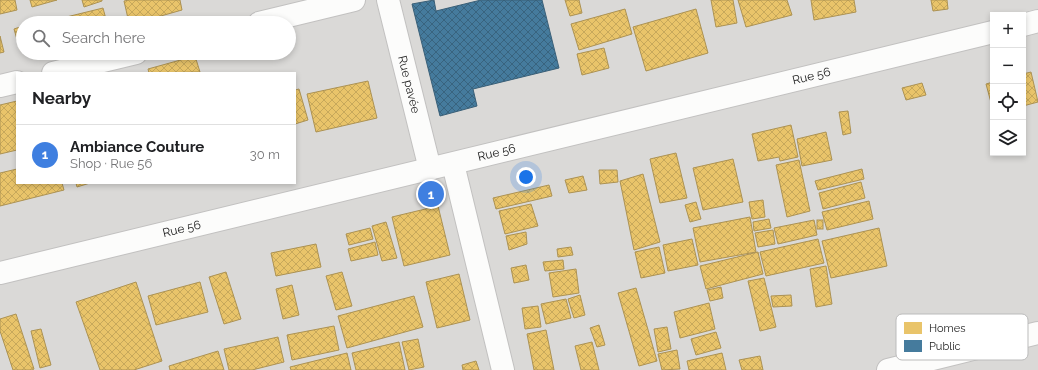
<!DOCTYPE html>
<meta charset="utf-8">
<style>
body{margin:0;font-family:Raleway,sans-serif;background:#f2f2f2;color:#202124}
.controls{position:absolute;right:12px;top:12px;display:grid;overflow:hidden;border-radius:0px;box-shadow:0 2px 6px #0003}
.controls button{width:36px;height:36px;display:grid;place-items:center;padding:0;border:0;border-bottom:1px solid #e0e0e0;background:#fff;color:#202124;font:20px sans-serif}
.you{position:absolute;left:526px;top:177px;width:14px;height:14px;margin:-10px;border:3px solid #fff;border-radius:50%;background:#1a73e8;box-shadow:0 0 0 6px #1a73e833}
.badge{display:grid;place-items:center;width:26px;height:26px;border-radius:50%;background:#656463;color:#fff;font-size:13px;font-weight:700}
.pin{position:absolute;translate:-50% -50%;border:2px solid #fff;box-shadow:0 1px 4px #0006}
.list{margin:0;padding:0;list-style:none}
h2{display:flex;justify-content:space-between;align-items:center;height:52px;margin:0;padding:0 16px;font-size:17px}
h2 small{font-size:13px;font-weight:400;color:#757577}
.list li{display:grid;grid-template-columns:26px 1fr auto;gap:12px;align-items:center;box-sizing:border-box;height:60px;padding:0 16px;border-top:1px solid #e0e0e0}
.list b{display:block;font-size:15px;white-space:nowrap}
.list p{margin:0;font-size:13px;white-space:nowrap;color:#757577}
.list em{font-size:13px;font-style:normal;color:#757577}
.icon{flex:none;width:22px;height:22px;fill:none;stroke:currentColor;stroke-width:2;stroke-linecap:round;stroke-linejoin:round}
.map{position:relative;flex:none;width:1038px;height:370px;overflow:hidden}
.search{position:absolute;background:#fff;box-shadow:0 2px 6px #0003;left:16px;top:16px;width:280px;height:44px;display:flex;align-items:center;gap:10px;box-sizing:border-box;padding:0 14px;border-radius:22px;color:#757577;font-size:15px}
.panel{position:absolute;background:#fff;box-shadow:0 2px 6px #0003;left:16px;top:72px;width:280px;height:112px;border-radius:0px}
.map>svg:first-child{display:block}
.residential{fill:#dad9d7;fill-rule:evenodd}
.homes{fill:url(#homes-cross-hatch);stroke:#ac9253}
.public{fill:url(#public-cross-hatch);stroke:#395f77}
.lines{fill:none;stroke-linecap:round;stroke-linejoin:round}
.minor-casing{stroke:#c2c1c0;stroke-width:24}
.minor{stroke:#fcfcfb;stroke-width:22}
.labels{text-anchor:middle;stroke-width:4;stroke-linejoin:round;paint-order:stroke}
.street-label{font-size:12px;fill:#1d1d1d;stroke:#fff}
.key{fill:#fff;stroke:#bbb;stroke-width:1}
.key-label{font-size:11px;fill:#1d1d1d}
</style>
<div class="map">
<svg width="1038" height="370" viewBox="0 0 1038 370">
<defs>
<pattern id="homes-cross-hatch" width="8" height="8" patternUnits="userSpaceOnUse"><rect width="8" height="8" fill="#e9c46a"/><path d="M0 0l8 8M0 8l8-8" fill="none" stroke="#c7a85b"/></pattern>
<pattern id="public-cross-hatch" width="8" height="8" patternUnits="userSpaceOnUse"><rect width="8" height="8" fill="#457b9d"/><path d="M0 0l8 8M0 8l8-8" fill="none" stroke="#39647f"/></pattern>
</defs>
<rect width="100%" height="100%" fill="#ebe9e6"/>
<path class="residential" d="M0 0H1038V370H0ZM993 15H1023V153H993ZM23 23H289V53H23ZM17 73H295V183H17Z"/>
<g class="homes">
<polygon points="0,0 15,0 17,10 0,14"/>
<polygon points="30,0 57,0 32,7"/>
<polygon points="82,0 102,0 102,1 84,7"/>
<polygon points="129,0 180,0 182,10 136,23 129,23 124,1"/>
<polygon points="565,0 579,0 582,13 570,16"/>
<polygon points="711,0 733,0 737,23 716,27"/>
<polygon points="738,0 787,0 792,15 746,27"/>
<polygon points="811,0 854,0 856,12 814,20"/>
<polygon points="931,0 947,0 948,9 933,11"/>
<polygon points="103,8 107,23 46,23 46,22"/>
<polygon points="625,9 632,34 579,50 571,24"/>
<polygon points="696,9 708,53 646,71 633,27"/>
<polygon points="23,26 23,49 20,50 14,29"/>
<polygon points="0,36 4,52 0,53"/>
<polygon points="604,48 609,68 582,75 577,54"/>
<polygon points="195,56 200,72 149,73 148,69"/>
<polygon points="1031,72 1038,102 1023,106 1023,74"/>
<polygon points="368,81 377,118 316,132 307,94"/>
<polygon points="993,82 993,110 986,84"/>
<polygon points="922,83 926,95 906,100 902,88"/>
<polygon points="299,89 308,120 295,124 295,90"/>
<polygon points="17,101 17,150 0,154 0,105"/>
<polygon points="848,111 851,133 843,135 839,112"/>
<polygon points="791,125 798,157 780,161 779,157 758,161 752,134"/>
<polygon points="826,132 832,160 802,166 797,139"/>
<polygon points="676,153 687,198 660,203 650,159"/>
<polygon points="733,159 743,202 703,210 693,168"/>
<polygon points="799,160 810,211 787,217 776,165"/>
<polygon points="17,169 17,183 62,183 64,190 0,206 0,173"/>
<polygon points="862,169 864,179 818,190 815,181"/>
<polygon points="599,170 617,170 618,182 600,184"/>
<polygon points="643,174 660,242 634,250 620,181"/>
<polygon points="583,176 587,190 569,193 565,180"/>
<polygon points="861,182 865,198 823,209 819,193"/>
<polygon points="76,183 90,183 77,187"/>
<polygon points="549,185 552,196 496,209 493,198"/>
<polygon points="763,200 765,217 752,219 749,202"/>
<polygon points="869,201 873,219 827,230 822,212"/>
<polygon points="696,202 701,219 690,222 685,205"/>
<polygon points="531,204 538,226 505,234 499,211"/>
<polygon points="438,206 450,255 404,266 392,217"/>
<polygon points="750,217 756,252 700,262 693,228"/>
<polygon points="769,219 771,228 754,231 753,222"/>
<polygon points="814,220 817,235 778,244 774,228"/>
<rect x="817" y="220" width="6" height="9"/>
<polygon points="386,222 397,258 382,261 372,226"/>
<polygon points="370,228 373,239 349,245 346,234"/>
<polygon points="879,228 887,266 831,278 822,241"/>
<polygon points="773,230 775,244 758,247 755,233"/>
<polygon points="526,232 527,244 509,250 506,236"/>
<polygon points="692,239 698,265 668,271 663,245"/>
<polygon points="818,239 824,263 766,276 760,252"/>
<polygon points="375,242 378,255 351,261 348,249"/>
<polygon points="316,244 321,267 276,276 271,253"/>
<polygon points="571,247 573,255 558,257 557,249"/>
<polygon points="659,247 665,273 641,278 635,252"/>
<polygon points="758,252 763,274 706,289 700,266"/>
<polygon points="563,260 564,269 545,271 543,262"/>
<polygon points="526,265 529,280 514,283 511,268"/>
<polygon points="826,266 832,304 816,307 810,269"/>
<polygon points="576,269 579,293 553,297 549,273"/>
<polygon points="226,272 241,319 224,324 209,277"/>
<polygon points="342,272 352,306 336,310 326,276"/>
<polygon points="459,274 470,320 437,328 426,282"/>
<polygon points="764,278 776,327 760,331 748,281"/>
<polygon points="136,282 162,361 134,370 100,370 76,302"/>
<polygon points="200,282 208,312 156,325 148,296"/>
<polygon points="292,285 299,315 283,319 276,289"/>
<polygon points="721,287 723,298 710,301 707,290"/>
<polygon points="636,288 657,361 639,366 618,293"/>
<polygon points="580,295 585,315 574,318 568,299"/>
<polygon points="791,295 792,306 773,307 771,296"/>
<polygon points="414,296 423,327 347,348 338,316"/>
<polygon points="566,299 571,318 546,324 541,304"/>
<polygon points="709,303 715,329 680,338 674,312"/>
<polygon points="538,306 541,327 525,329 522,308"/>
<polygon points="16,314 34,369 32,370 13,370 0,331 0,319"/>
<polygon points="599,325 605,345 597,347 590,328"/>
<polygon points="334,326 339,350 292,360 287,335"/>
<polygon points="667,327 671,349 658,352 654,329"/>
<polygon points="41,329 51,365 40,368 31,331"/>
<polygon points="546,330 554,370 534,370 527,334"/>
<polygon points="716,332 721,348 696,355 691,339"/>
<polygon points="278,337 284,362 252,370 229,370 224,349"/>
<polygon points="418,339 424,367 409,370 402,342"/>
<polygon points="399,342 405,370 356,370 352,353"/>
<polygon points="592,342 599,370 581,370 575,346"/>
<polygon points="677,350 680,369 662,370 658,354"/>
<polygon points="218,351 224,370 170,370 169,366"/>
<polygon points="347,353 351,370 291,370 290,367"/>
<polygon points="722,353 726,370 689,370 687,361"/>
<polygon points="760,356 763,370 742,370 739,360"/>
<polygon points="476,361 479,370 463,370 462,365"/>
</g>
<polygon class="public" points="434,0 436,11 481,0 542,0 559,68 473,89 477,106 440,116 412,4"/>
<g class="lines">
<g class="minor-casing">
<g id="minor">
<path id="s1" d="M388 0 430 169"/>
<polyline points="259,23 354,0"/>
<polyline points="1023,25 1038,21"/>
<polyline points="53,73 136,53"/>
<polyline points="0,86 17,82"/>
<polyline points="453,164 503,370"/>
<path id="s2" d="M0 273 993 32"/>
<polyline points="888,370 1038,333"/>
</g>
</g>
<use href="#minor" class="minor"/>
</g>
<g class="labels">
<g class="street-label">
<text dy="4" stroke="none"><textPath href="#s2" startOffset="835">Rue 56</textPath></text>
<text dy="4" stroke="none"><textPath href="#s1" startOffset="87">Rue pavée</textPath></text>
<text dy="4" stroke="none"><textPath href="#s2" startOffset="511">Rue 56</textPath></text>
<text dy="4" stroke="none"><textPath href="#s2" startOffset="187">Rue 56</textPath></text>
</g>
</g>
<rect x="896" y="314" width="132" height="46" rx="6" class="key"/>
<rect x="904" y="322" width="18" height="12" fill="#e9c46a"/>
<rect x="904" y="340" width="18" height="12" fill="#457b9d"/>
<g class="key-label">
<text x="929" y="332">Homes</text>
<text x="929" y="350">Public</text>
</g>
</svg>
<div class="controls">
<button>+</button>
<button>−</button>
<button><svg class="icon" aria-label="locate" viewBox="0 0 24 24"><circle cx="12" cy="12" r="6"/><path d="M12 2v4M12 18v4M2 12h4M18 12h4"/></svg></button>
<button><svg class="icon" aria-label="layers" viewBox="0 0 24 24"><path d="M12 4l9 5-9 5-9-5zM3 14l9 5 9-5"/></svg></button>
</div>
<div class="you"></div>
<div class="pin badge" style="left:431px;top:194px;background:#3f7fe0">1</div>
<div class="search"><svg class="icon" aria-label="search" viewBox="0 0 24 24"><circle cx="10" cy="10" r="6"/><path d="M15 15l6 6"/></svg>Search here</div>
<section class="panel">
<h2>Nearby<small></small></h2>
<ul class="list">
<li><span class="badge" style="background:#3f7fe0">1</span><div><b>Ambiance Couture</b><p>Shop · Rue 56</p></div><em>30 m</em></li>
</ul>
</section>
</div>
